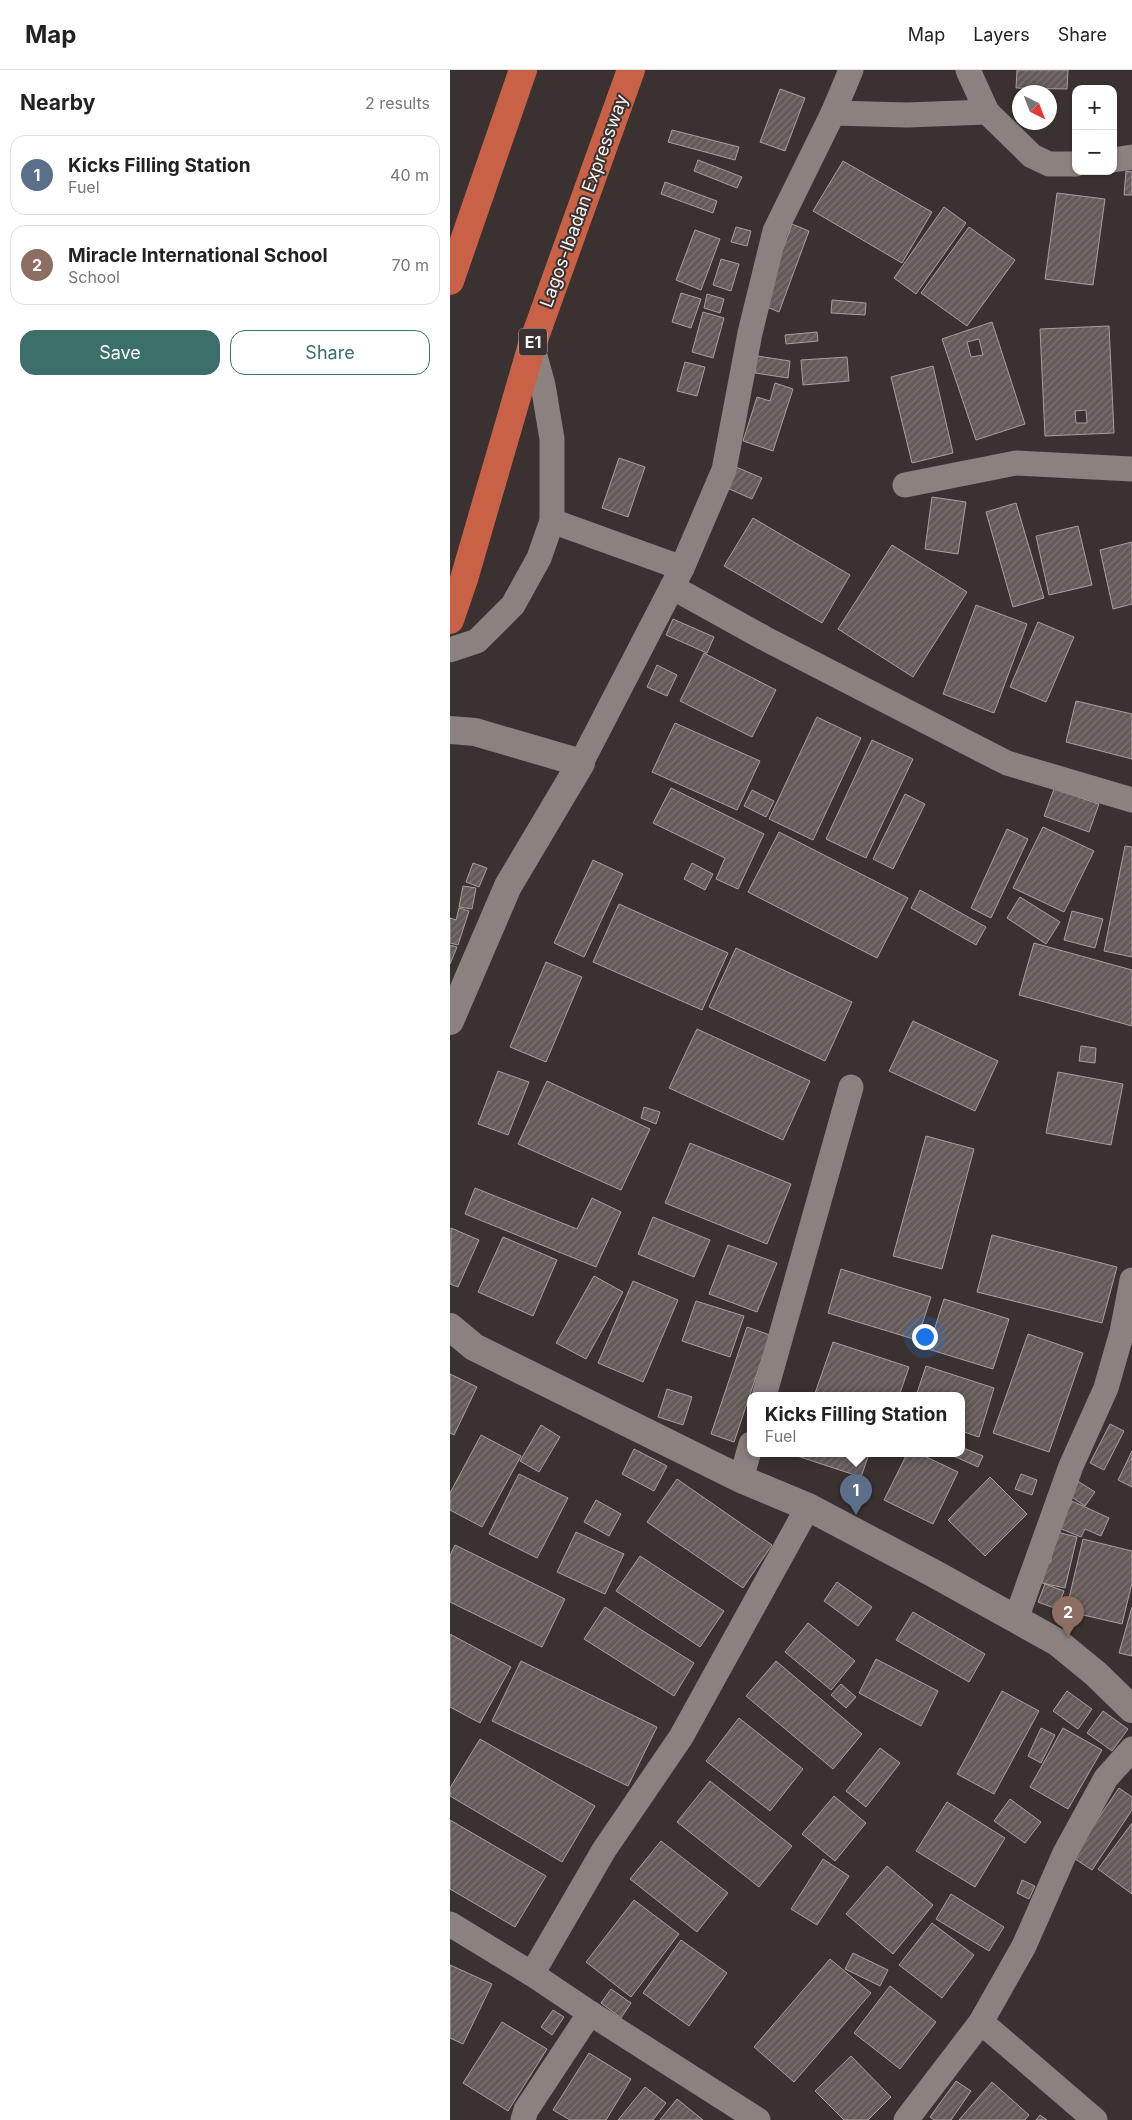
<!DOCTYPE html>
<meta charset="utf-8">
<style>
body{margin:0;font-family:Inter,sans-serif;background:#f2f2f2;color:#222}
.controls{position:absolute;right:15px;top:15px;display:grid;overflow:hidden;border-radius:10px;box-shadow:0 1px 4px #0004}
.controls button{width:45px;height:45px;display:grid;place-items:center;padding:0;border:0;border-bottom:1px solid #e0e0e0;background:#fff;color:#222;font:25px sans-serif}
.compass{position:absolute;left:562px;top:15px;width:45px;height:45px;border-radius:50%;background:#fff;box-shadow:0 1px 4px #0004;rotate:138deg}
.you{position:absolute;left:474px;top:1266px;width:18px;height:18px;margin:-12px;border:4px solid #fff;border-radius:50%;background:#1a73e8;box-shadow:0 0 0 8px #1a73e833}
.badge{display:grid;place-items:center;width:32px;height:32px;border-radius:50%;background:#3a6f6a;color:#fff;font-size:16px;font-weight:700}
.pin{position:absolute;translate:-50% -41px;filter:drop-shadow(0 1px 2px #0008)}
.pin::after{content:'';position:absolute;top:26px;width:18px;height:15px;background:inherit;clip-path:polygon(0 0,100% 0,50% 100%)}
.popup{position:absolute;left:297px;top:1322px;width:218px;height:65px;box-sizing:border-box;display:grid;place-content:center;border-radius:10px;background:#fff;filter:drop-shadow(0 1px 4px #0005);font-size:16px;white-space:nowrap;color:#767676}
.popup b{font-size:19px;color:#222}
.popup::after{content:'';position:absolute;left:50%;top:100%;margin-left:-10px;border:10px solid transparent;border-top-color:#fff}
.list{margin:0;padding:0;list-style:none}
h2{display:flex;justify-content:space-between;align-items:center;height:65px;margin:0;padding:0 20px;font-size:21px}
h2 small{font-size:16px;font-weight:400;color:#767676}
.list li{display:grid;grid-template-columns:32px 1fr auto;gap:15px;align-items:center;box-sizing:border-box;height:80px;margin:0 10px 10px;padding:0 10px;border:1px solid #e0e0e0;border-radius:15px}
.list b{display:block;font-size:19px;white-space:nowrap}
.list p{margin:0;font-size:16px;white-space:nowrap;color:#767676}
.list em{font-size:16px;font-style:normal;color:#767676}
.actions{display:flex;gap:10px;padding:15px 20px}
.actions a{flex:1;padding:11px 0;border:1px solid #3a6f6a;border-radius:15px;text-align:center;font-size:18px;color:#3a6f6a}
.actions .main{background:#3a6f6a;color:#fff}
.map{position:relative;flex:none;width:682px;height:2050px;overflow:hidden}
header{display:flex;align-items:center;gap:30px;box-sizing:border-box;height:70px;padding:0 25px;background:#fff;border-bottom:1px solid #e0e0e0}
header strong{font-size:24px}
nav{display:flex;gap:28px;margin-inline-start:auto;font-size:18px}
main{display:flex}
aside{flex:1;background:#fff}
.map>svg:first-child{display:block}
.building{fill:url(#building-hatch);stroke:#a99f9d;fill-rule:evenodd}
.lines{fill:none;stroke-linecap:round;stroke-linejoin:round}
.minor{stroke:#8b817f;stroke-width:25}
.tertiary{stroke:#8b817f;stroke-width:28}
.motorway{stroke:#c96146;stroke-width:28}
.labels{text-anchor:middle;stroke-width:4;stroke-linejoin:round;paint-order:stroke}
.shield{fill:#3a3230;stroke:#bfb8b7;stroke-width:1}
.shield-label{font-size:16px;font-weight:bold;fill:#f8f2f1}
.street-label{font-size:18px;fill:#f8f2f1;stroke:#3a3230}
</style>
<header>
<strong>Map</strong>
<nav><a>Map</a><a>Layers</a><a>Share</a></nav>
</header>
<main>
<aside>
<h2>Nearby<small>2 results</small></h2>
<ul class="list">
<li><span class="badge" style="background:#5c6f8a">1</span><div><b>Kicks Filling Station</b><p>Fuel</p></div><em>40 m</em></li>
<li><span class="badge" style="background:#8d6e63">2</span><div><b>Miracle International School</b><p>School</p></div><em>70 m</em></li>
</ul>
<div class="actions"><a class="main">Save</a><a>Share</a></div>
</aside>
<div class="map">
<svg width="682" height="2050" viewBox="0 0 682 2050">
<defs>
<pattern id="building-hatch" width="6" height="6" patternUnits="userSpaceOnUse" patternTransform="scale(1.25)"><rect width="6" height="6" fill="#645b59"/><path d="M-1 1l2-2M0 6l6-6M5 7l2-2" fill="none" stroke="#7b7371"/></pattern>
</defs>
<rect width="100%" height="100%" fill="#3a3230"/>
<g class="building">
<polygon points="567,0 618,0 617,19 566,18"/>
<polygon points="330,19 355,28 335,81 310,72"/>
<polygon points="222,60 289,77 285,90 218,72"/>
<polygon points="248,90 292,107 287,118 244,101"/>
<polygon points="393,91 482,142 452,193 363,141"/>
<polygon points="676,101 682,102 682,125 674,125"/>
<polygon points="215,112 267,131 263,143 211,124"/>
<polygon points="607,123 655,129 643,215 595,209"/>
<polygon points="494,137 516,153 466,224 444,208"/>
<polygon points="342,154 359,161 329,242 312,235"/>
<polygon points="286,157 301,161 297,176 281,172"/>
<polygon points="519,157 565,190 517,256 471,223"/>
<polygon points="245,160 270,169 251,220 226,210"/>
<polygon points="271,189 289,194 281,221 263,215"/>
<polygon points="231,223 251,229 241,258 222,252"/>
<polygon points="257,224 274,229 270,243 254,238"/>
<polygon points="382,230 416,233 415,245 381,243"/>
<polygon points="253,242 274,248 263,288 242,282"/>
<path d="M542 252 575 354 526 370 492 269ZM529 269 533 285 521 287 517 272Z"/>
<path d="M659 256 664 363 595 366 590 259ZM636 340 637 353H626L625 341Z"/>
<polygon points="367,262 368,271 336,274 335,265"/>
<polygon points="307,286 340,291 338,308 305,303"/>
<polygon points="397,287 399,311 353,315 351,290"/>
<polygon points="235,292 255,297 247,326 227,321"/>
<polygon points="483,296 503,383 462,393 441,307"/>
<polygon points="325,313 343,319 323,381 293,371 307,327 320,331"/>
<polygon points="169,388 195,397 178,447 152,438"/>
<polygon points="286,397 312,408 302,429 277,418"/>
<polygon points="482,427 516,432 508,484 475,479"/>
<polygon points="566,433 594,528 563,537 536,442"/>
<polygon points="303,448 400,505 372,553 274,496"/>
<polygon points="628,456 642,515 599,525 586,466"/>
<polygon points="682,472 682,534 663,539 650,480"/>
<polygon points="442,475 517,522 463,607 388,559"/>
<polygon points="526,535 577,554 544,643 493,624"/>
<polygon points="223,549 264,567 257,583 216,565"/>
<polygon points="588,552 624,567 596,632 560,617"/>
<polygon points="254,583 326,620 302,667 230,631"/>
<polygon points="207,595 227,605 217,626 197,617"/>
<polygon points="626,631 682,644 682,689 616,672"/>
<polygon points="367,647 411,668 363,770 319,749"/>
<polygon points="225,653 310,691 287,740 202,702"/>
<polygon points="422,670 463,689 416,788 376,769"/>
<polygon points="221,718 314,764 288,819 266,809 275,788 203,753"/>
<polygon points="604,719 649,734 639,762 594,746"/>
<polygon points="302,720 324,731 316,747 294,736"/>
<polygon points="455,724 475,734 443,799 423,789"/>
<polygon points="593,757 644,781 614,842 563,818"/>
<polygon points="557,759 578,769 541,848 521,838"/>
<polygon points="329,762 458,828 427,888 298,822"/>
<polygon points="675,776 682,777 682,887 654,881"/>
<polygon points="143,790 173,804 134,887 104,873"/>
<polygon points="23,793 37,798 29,817 16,812"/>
<polygon points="242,793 263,804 255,820 234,809"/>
<polygon points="13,816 26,818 22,839 9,837"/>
<polygon points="470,820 536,857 526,875 461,838"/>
<polygon points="570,827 610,852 596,874 557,848"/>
<polygon points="169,834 278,883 252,940 143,892"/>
<polygon points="9,838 19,841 8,875 0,873 0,848 6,850"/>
<polygon points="622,841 653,849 645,878 614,870"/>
<polygon points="584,873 682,900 682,956 569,925"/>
<polygon points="0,875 7,877 0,894"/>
<polygon points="286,878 402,932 375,991 259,937"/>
<polygon points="96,892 132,907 96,992 60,977"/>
<polygon points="463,951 548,991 525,1041 439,1001"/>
<polygon points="247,959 360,1011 333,1070 219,1018"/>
<polygon points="631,976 646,978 645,993 629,991"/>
<polygon points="48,1001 79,1012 58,1065 28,1054"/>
<polygon points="608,1002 673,1014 661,1075 596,1063"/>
<polygon points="97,1011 200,1059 171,1120 68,1074"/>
<polygon points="194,1037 210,1042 206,1054 191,1048"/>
<polygon points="476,1066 524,1079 492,1199 443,1186"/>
<polygon points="240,1073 341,1114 317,1174 215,1133"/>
<polygon points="25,1118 127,1159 142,1128 171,1142 146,1197 15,1144"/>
<polygon points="203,1147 260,1170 244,1207 188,1184"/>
<polygon points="1,1158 29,1170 8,1217 0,1214"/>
<polygon points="542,1165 667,1197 652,1253 527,1222"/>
<polygon points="53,1167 107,1190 83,1246 28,1222"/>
<polygon points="278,1175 327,1193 307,1242 259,1224"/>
<polygon points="391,1199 481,1227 467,1270 378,1243"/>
<polygon points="144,1206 173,1222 136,1289 106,1273"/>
<polygon points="183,1211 228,1230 193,1312 148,1293"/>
<polygon points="494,1229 559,1249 543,1299 478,1279"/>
<polygon points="246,1231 294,1246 280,1287 232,1271"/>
<polygon points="297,1257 320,1265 284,1372 261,1364"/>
<polygon points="578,1264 633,1283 599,1382 543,1363"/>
<polygon points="383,1272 459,1297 449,1326 364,1326"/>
<polygon points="476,1296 544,1318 529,1367 511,1361 511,1326 466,1326"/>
<polygon points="0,1304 27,1317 4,1365 0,1363"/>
<polygon points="217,1319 242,1327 233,1355 208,1347"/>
<polygon points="660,1354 674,1361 654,1400 640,1393"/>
<polygon points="91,1355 110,1367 89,1402 70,1391"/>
<polygon points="31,1365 71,1386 32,1457 0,1440 0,1423"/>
<polygon points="511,1377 533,1386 528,1397 499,1384 511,1384"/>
<polygon points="184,1379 217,1396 204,1421 172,1404"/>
<polygon points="682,1381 682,1417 668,1410"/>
<polygon points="341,1384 419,1384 411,1407"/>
<polygon points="457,1384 470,1384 508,1402 483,1454 434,1430"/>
<polygon points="69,1404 118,1428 87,1488 39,1464"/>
<polygon points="571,1404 587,1410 582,1425 565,1419"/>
<polygon points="540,1407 577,1444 535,1486 498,1450"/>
<polygon points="227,1409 322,1475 293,1518 197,1452"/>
<polygon points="626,1410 645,1422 635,1436 617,1424"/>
<polygon points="146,1430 171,1444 159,1466 134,1452"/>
<polygon points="622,1431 659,1448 651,1466 635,1459 631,1467 609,1458"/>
<polygon points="126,1462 174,1484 155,1524 107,1502"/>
<polygon points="607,1462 627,1467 615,1518 592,1513 597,1492 600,1493"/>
<polygon points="633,1469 682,1481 682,1513 672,1554 616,1541"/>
<polygon points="5,1475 115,1529 92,1577 0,1532 0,1485"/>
<polygon points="190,1486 274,1541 250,1577 166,1521"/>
<polygon points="387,1512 422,1537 408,1556 374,1531"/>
<polygon points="595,1514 614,1521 607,1539 588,1532"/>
<polygon points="155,1537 244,1593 224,1626 134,1569"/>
<polygon points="682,1537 682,1586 669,1583"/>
<polygon points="463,1542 535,1584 519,1612 446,1570"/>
<polygon points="358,1553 405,1591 381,1620 335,1582"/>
<polygon points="0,1564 61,1597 30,1653 0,1637"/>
<polygon points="426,1589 488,1621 471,1656 409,1623"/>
<polygon points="71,1591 207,1657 178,1716 42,1651"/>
<polygon points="326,1591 412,1664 383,1699 296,1626"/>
<polygon points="391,1614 406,1627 396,1638 381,1625"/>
<polygon points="552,1621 589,1641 544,1724 507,1704"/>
<polygon points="617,1621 642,1639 628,1659 603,1641"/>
<polygon points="653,1641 678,1659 662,1681 637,1663"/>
<polygon points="289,1648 353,1699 320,1741 256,1691"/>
<polygon points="591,1658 605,1665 591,1693 578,1686"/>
<polygon points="613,1658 652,1680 618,1739 580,1717"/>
<polygon points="30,1669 145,1736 112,1792 0,1726 0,1718"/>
<polygon points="430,1678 450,1693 416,1737 396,1721"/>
<polygon points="260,1711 342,1776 309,1817 227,1752"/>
<polygon points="669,1718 682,1727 682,1740 642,1800 622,1787"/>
<polygon points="384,1726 416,1753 385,1791 352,1764"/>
<polygon points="560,1729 591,1752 575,1773 544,1751"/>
<polygon points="497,1732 555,1768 525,1817 466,1781"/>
<polygon points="0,1750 96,1806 65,1857 0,1819"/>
<polygon points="682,1753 682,1824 648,1799"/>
<polygon points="211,1771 278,1823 247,1862 180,1809"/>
<polygon points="373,1789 399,1806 367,1855 341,1839"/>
<polygon points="437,1796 483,1835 443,1884 396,1844"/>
<polygon points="572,1810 585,1816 579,1829 567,1823"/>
<polygon points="501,1824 554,1857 539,1881 486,1849"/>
<polygon points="184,1830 229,1864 181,1927 136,1892"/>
<polygon points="482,1853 524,1885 492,1928 449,1895"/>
<polygon points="231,1870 277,1903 239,1956 193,1923"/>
<polygon points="403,1883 438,1900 430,1916 395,1899"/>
<polygon points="380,1889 421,1923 344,2012 304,1977"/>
<polygon points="0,1895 42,1914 13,1974 0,1968"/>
<polygon points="440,1916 486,1952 450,1999 404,1963"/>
<polygon points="161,1919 181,1933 171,1948 151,1933"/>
<polygon points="103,1940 114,1947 102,1965 91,1957"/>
<polygon points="52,1952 97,1979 58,2041 13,2013"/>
<polygon points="139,1983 181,2009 156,2050 120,2050 103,2040"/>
<polygon points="401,1986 441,2027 418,2050 394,2050 365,2021"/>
<polygon points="506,2011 521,2021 501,2050 484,2050 480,2047"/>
<polygon points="542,2012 579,2045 575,2050 509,2050"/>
<polygon points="195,2017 216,2033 203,2050 168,2050"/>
<polygon points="227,2029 253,2050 210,2050"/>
<polygon points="590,2045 597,2050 586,2050"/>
</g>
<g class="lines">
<g class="minor">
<polyline points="518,0 537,42 582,86 599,94 626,94"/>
<polyline points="383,43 457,45 537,42"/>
<polyline points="663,90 682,87"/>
<polyline points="455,415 566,393 682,399"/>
<polyline points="102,451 232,498"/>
<polyline points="222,517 314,568 557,693 682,730"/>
<polyline points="0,580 27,571 63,535 89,488 102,451 102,369 93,315 82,275"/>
<polyline points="131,693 232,498 274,400 300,263 325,161 383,43 401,0"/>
<polyline points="314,1326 401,1017"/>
<polyline points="291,1409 301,1374"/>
<polyline points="566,1549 621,1396 656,1318 672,1262 682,1210"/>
<polyline points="0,1854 82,1904 140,1943 308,2050"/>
<polyline points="82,1904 154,1780 231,1667 358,1437"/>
<polyline points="531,1952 645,2050"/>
<polyline points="73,2050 76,2040 140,1943"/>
<polyline points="456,2050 531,1952 574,1876 615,1783 656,1708 682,1679"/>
</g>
<g class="tertiary">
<polyline points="0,660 25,662 131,693 58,816 0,951"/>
<polyline points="0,1257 24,1277 291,1409 358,1437 483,1503 607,1572 646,1604 682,1639"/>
</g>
<g class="motorway">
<polyline points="0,211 73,0"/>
<polyline points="0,550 14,509 82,275 181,0"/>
</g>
</g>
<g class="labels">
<rect class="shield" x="69" y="258.5" width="28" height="27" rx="4"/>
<g class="shield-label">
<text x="83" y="278">E1</text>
</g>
<g class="street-label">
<text transform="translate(134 131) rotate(-70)" y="6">Lagos-Ibadan Expressway</text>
</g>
</g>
</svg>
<div class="controls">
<button>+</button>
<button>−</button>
</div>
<svg class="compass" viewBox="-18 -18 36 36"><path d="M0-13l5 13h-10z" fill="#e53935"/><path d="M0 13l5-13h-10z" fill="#767676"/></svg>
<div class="you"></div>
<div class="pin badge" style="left:406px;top:1445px;background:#5c6f8a">1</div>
<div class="popup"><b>Kicks Filling Station</b>Fuel</div>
<div class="pin badge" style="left:618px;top:1567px;background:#8d6e63">2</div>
</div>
</main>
